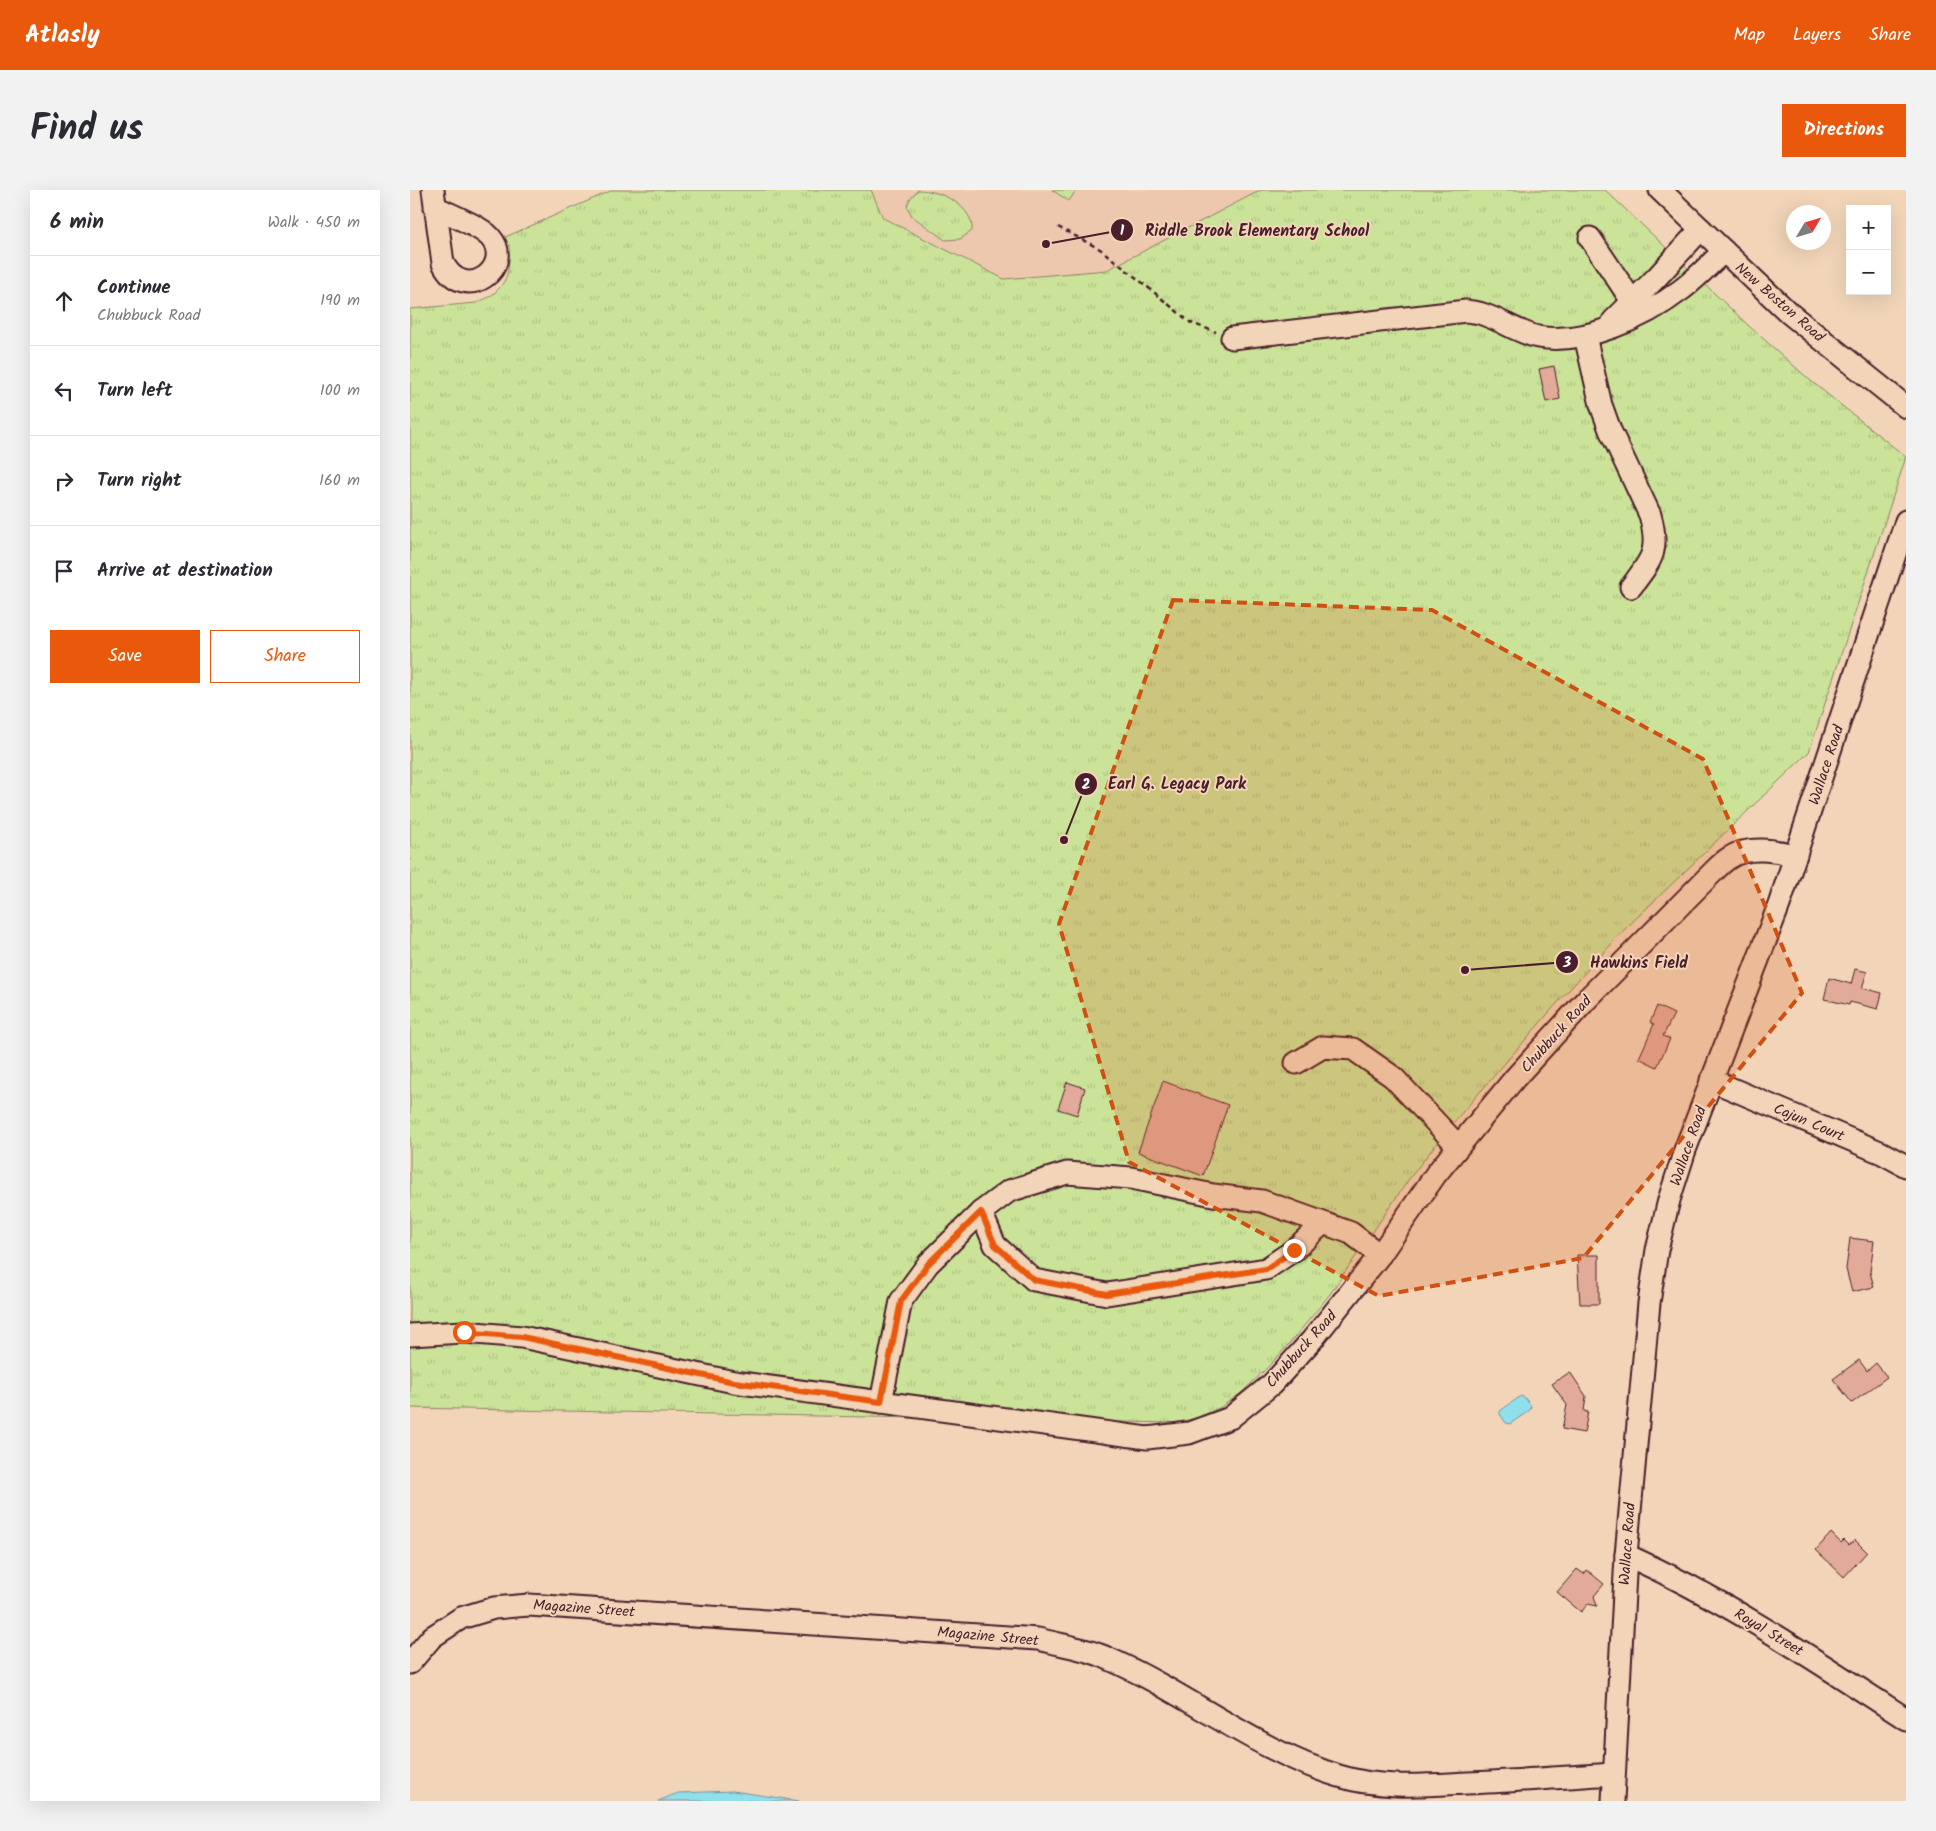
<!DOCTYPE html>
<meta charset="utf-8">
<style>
body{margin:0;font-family:Kalam,sans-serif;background:#f2f2f3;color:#2b2b33}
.controls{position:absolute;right:15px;top:15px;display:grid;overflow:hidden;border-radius:0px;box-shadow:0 5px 20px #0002}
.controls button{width:45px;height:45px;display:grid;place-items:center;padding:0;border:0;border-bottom:1px solid #e1e1e2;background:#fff;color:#2b2b33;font:25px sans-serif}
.compass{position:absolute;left:1376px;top:15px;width:45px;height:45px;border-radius:50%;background:#fff;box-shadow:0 5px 20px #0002;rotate:52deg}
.stop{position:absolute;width:15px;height:15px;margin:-11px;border:4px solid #ea580c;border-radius:50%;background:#fff}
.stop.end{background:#ea580c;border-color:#fff;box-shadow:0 1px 5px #0008}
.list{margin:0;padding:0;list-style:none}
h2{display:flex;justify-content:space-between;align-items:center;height:65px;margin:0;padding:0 20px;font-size:21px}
h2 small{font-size:16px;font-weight:400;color:#7c7c81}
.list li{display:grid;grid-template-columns:32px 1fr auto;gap:15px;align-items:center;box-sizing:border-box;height:90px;padding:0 20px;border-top:1px solid #e1e1e2}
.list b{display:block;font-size:19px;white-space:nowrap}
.list p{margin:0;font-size:16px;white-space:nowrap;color:#7c7c81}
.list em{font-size:16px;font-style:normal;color:#7c7c81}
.actions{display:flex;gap:10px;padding:15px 20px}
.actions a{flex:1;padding:11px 0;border:1px solid #ea580c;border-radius:0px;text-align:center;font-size:18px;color:#ea580c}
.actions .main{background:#ea580c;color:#fff}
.icon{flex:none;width:28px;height:28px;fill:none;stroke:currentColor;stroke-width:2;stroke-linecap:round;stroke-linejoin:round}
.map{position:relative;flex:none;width:1496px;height:1611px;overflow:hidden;border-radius:0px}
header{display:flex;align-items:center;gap:30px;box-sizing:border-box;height:70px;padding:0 25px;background:#ea580c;color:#fff}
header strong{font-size:24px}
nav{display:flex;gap:28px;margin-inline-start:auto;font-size:18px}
.intro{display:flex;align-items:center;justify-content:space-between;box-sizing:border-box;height:120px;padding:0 30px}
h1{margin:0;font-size:35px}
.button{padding:12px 22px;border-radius:0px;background:#ea580c;color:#fff;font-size:18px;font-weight:700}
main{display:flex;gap:30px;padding:0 30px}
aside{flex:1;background:#fff;border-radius:0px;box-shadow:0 5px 20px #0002}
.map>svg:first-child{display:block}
.built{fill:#edc8af}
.green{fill:#cbe399;stroke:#8a8162}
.park{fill:url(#park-tufts);stroke:#8a8162}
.water{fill:#90e0ec;stroke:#74939f}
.building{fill:#e2ab99;stroke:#4a1f2b}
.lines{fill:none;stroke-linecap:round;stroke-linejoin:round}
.minor-casing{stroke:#4a1f2b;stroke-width:25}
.path{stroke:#4a1f2b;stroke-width:2.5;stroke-dasharray:5 4;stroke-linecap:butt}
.minor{stroke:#f2d5b8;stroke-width:21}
.route{stroke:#ea580c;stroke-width:6}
.marked{fill:#d05011;fill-opacity:0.2;stroke:#d05011;stroke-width:4;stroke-dasharray:10 6;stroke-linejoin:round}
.labels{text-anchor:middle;stroke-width:4;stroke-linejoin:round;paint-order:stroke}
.street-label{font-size:15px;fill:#4a1f2b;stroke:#f2d5b8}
.leader{fill:none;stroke:#4a1f2b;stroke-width:2}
.callout-dot{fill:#4a1f2b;stroke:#f2d5b8;stroke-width:2}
.mark-label{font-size:15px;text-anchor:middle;font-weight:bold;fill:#fff}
.callout-label{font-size:16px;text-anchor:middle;font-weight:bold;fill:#4a1f2b;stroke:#f2d5b8;stroke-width:4;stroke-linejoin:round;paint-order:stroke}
</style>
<header>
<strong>Atlasly</strong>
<nav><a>Map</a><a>Layers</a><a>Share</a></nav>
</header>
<div class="intro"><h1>Find us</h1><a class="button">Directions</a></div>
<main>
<aside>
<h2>6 min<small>Walk · 450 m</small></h2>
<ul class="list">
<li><svg class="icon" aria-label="ahead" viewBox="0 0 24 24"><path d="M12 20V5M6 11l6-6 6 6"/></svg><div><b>Continue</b><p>Chubbuck Road</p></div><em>190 m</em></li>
<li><svg class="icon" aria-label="left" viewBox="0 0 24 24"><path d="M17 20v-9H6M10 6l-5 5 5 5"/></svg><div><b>Turn left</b></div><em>100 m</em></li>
<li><svg class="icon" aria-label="right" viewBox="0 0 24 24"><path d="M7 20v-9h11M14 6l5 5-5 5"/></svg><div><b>Turn right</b></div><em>160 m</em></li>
<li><svg class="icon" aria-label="arrive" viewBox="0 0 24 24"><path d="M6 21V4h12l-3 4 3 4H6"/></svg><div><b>Arrive at destination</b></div></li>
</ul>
<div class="actions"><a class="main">Save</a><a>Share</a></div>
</aside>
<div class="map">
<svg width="1496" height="1611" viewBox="0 0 1496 1611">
<defs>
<pattern id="park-tufts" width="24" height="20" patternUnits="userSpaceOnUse" patternTransform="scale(1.25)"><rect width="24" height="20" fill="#cbe399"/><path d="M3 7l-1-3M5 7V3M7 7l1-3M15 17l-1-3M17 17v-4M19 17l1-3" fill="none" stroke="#b0c284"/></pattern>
</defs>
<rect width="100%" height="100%" fill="#f2d5b8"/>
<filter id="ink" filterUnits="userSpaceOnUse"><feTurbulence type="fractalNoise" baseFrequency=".02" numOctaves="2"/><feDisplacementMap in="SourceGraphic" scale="10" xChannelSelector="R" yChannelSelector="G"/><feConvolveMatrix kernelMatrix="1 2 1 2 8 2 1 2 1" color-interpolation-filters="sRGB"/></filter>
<g filter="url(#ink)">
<polygon class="built" points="461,0 851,0 697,80 594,89 473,28"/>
<polygon class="green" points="642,0 666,0 659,11"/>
<g class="park">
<path d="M203 0H461L473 28 594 89 697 80 851 0H1195L1340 137 1401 191 1496 267 1399 562 1215 739 1149 811 1037 940 999 989 920 1104 880 1153 857 1178 831 1203 811 1217 790 1227 765 1233 0 1218V119L66 113C97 102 106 77 93 48Z"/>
<path d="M508 0C530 0 564 16 562 41L550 49 535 50 502 26 497 16 500 9Z"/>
</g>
<g class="water">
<polygon points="1111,1206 1115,1208 1121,1216 1120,1220 1100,1234 1096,1233 1090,1224 1090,1221"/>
<polygon points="323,1601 389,1611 248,1611 268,1603"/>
</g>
<g class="building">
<polygon points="1144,176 1150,209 1136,212 1129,179"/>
<polygon points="1445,779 1457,782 1452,798 1472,803 1468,819 1440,812 1439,815 1414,809 1419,788 1441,794"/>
<polygon points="1247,816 1264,824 1253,846 1260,849 1247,877 1229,868 1244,834 1240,832"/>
<polygon points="753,891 818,915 793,986 728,962"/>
<polygon points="657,892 675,898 667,925 648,919"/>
<polygon points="1440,1048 1464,1051 1460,1082 1464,1097 1442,1102 1436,1079"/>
<polygon points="1167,1065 1189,1065 1189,1114 1170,1114"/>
<polygon points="1449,1170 1457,1181 1466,1173 1477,1187 1442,1213 1423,1189"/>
<polygon points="1160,1182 1176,1206 1174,1221 1178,1222 1174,1243 1152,1239 1157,1215 1142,1194"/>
<polygon points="1421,1343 1431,1353 1434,1350 1439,1355 1445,1350 1457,1362 1434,1387 1406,1360"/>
<polygon points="1167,1379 1174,1384 1177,1380 1194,1394 1184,1406 1187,1416 1178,1414 1171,1422 1147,1402"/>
</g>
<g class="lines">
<g class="minor-casing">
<g id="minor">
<path d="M23 0 33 73C55 116 106 76 80 47 70 36 39 24 25 17"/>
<polyline points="1250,0 1379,123 1496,217"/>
<polyline points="1180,48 1230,123"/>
<polyline points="1203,131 1247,87 1291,39"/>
<path d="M1175 146 1191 215 1200 240 1240 325C1250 361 1242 369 1221 397"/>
<path d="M822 148 1056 121C1063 122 1069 122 1075 125 1093 131 1109 143 1128 147 1174 155 1235 128 1271 100 1286 89 1300 74 1314 61"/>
<polyline points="886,873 913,857 943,859 983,887 1048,956"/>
<polyline points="1301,890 1472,963 1496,976"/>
<polyline points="571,1022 585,1055 624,1090 697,1104 856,1079 884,1060 913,1033"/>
<path d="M0 1145 54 1142 112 1147 324 1192 737 1248 779 1243 820 1228 862 1194 902 1150 970 1065 1026 984 1105 888 1176 810 1304 681C1309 676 1314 671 1319 668 1338 655 1366 661 1386 665"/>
<polyline points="471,1212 491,1111 518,1074 571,1022 599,1001 657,983 721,988 803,1005 852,1011 941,1043 970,1065"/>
<path d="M1216 1365C1315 1409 1405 1470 1496 1529"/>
<path d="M0 1473 22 1447 51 1428 84 1418 119 1415 628 1449C650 1455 676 1458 697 1468 776 1502 846 1561 929 1586 970 1599 1015 1595 1057 1593 1106 1591 1155 1587 1204 1584"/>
<polyline points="1203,1611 1216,1365 1239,1113 1247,1060 1259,1010 1275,960 1369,715 1496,331"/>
</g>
</g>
<polyline class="path" points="648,37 690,59 734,94 781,133 806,142"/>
<use href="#minor" class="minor"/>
</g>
</g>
<g class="lines" filter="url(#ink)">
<polyline class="route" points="54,1142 112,1147 324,1192 471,1212 491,1111 518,1074 571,1022 585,1055 624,1090 697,1104 856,1079 884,1060"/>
</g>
<path class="marked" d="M763 410 1022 420 1293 569 1392 803 1173 1068 969 1106 719 972 649 734Z"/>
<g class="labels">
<g class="street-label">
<text transform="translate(1370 112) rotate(41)" y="5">New Boston Road</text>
<text transform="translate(1416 575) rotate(-72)" y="5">Wallace Road</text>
<text transform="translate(1146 844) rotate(-48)" y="5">Chubbuck Road</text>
<text transform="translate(1399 932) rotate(23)" y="5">Cajun Court</text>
<text transform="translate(1278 956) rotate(-71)" y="5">Wallace Road</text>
<text transform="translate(891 1159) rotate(-48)" y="5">Chubbuck Road</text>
<text transform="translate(1217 1354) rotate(-86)" y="5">Wallace Road</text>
<text transform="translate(174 1418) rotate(4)" y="5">Magazine Street</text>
<text transform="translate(1359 1442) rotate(31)" y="5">Royal Street</text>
<text transform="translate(578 1446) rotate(5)" y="5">Magazine Street</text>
</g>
</g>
<path class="leader" d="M636 54L712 40M654 650L676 594M1055 780L1157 772"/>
<g class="callout-dot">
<circle cx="636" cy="54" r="5"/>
<circle cx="654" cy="650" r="5"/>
<circle cx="1055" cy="780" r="5"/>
<circle cx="712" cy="40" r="12"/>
<circle cx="676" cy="594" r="12"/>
<circle cx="1157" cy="772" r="12"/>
</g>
<g class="mark-label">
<text x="712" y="45">1</text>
<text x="676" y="599">2</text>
<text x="1157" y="777">3</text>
</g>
<g class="callout-label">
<text x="847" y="46">Riddle Brook Elementary School</text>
<text x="767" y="599">Earl G. Legacy Park</text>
<text x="1229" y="778">Hawkins Field</text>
</g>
</svg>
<div class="controls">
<button>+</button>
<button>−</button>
</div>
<svg class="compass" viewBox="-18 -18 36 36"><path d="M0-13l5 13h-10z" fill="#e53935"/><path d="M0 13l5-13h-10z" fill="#7c7c81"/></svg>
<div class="stop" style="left:54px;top:1142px"></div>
<div class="stop end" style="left:884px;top:1060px"></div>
</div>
</main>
